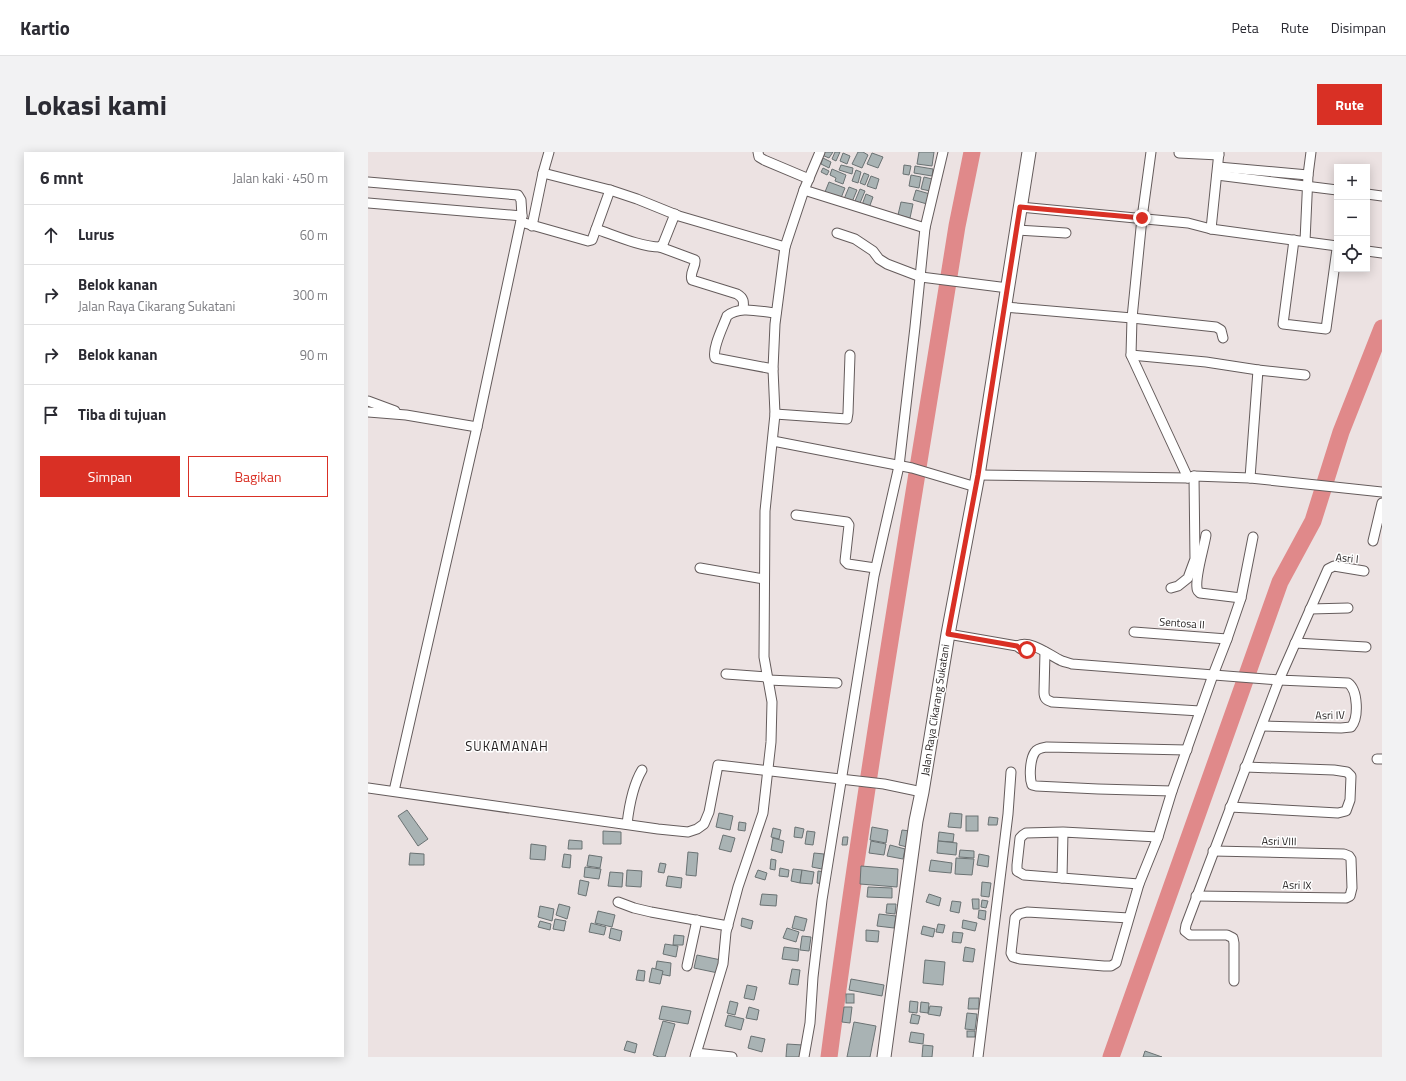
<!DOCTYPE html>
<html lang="id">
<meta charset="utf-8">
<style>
body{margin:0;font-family:"Titillium Web",sans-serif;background:#f2f2f3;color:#2b2b33}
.controls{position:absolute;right:12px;top:12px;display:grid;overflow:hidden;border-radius:0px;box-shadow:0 2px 10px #0003}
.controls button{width:36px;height:36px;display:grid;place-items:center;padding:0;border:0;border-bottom:1px solid #e1e1e2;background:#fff;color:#2b2b33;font:20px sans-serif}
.stop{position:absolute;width:12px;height:12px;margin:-9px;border:3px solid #d93025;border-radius:50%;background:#fff}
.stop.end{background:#d93025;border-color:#fff;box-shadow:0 1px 4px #0008}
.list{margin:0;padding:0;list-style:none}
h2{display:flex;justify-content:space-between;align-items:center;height:52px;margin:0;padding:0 16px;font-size:17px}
h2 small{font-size:13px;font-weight:400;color:#7c7c81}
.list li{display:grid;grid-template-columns:26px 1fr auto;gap:12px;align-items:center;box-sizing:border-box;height:60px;padding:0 16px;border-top:1px solid #e1e1e2}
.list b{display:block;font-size:15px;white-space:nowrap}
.list p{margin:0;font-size:13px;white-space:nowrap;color:#7c7c81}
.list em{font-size:13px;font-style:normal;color:#7c7c81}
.actions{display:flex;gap:8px;padding:12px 16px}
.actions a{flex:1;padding:9px 0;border:1px solid #d93025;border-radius:0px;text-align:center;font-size:14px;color:#d93025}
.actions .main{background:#d93025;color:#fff}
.icon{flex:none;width:22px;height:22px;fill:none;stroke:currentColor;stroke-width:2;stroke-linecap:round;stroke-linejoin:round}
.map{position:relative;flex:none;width:1014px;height:905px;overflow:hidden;border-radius:0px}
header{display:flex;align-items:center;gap:24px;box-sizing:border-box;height:56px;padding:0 20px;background:#fff;border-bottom:1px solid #e1e1e2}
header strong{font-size:19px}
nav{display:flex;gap:22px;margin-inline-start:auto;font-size:14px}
.intro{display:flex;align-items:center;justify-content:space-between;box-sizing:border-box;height:96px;padding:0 24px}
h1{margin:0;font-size:28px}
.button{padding:10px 18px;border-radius:0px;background:#d93025;color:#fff;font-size:14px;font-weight:700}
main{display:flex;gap:24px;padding:0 24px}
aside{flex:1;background:#fff;border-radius:0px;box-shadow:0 2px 10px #0003}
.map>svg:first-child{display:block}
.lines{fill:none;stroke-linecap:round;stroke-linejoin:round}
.river{stroke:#e0898a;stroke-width:17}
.building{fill:#a9b3b4;stroke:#6a7273}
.street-casing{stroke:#655c5c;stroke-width:11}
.secondary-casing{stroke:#655c5c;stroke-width:15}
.street{stroke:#fff;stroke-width:9}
.secondary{stroke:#fff;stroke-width:13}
.route{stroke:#d93025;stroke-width:5}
.labels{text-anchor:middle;stroke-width:3;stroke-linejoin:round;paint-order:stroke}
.street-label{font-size:11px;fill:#211d1d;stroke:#fff}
.quarter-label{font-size:13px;letter-spacing:1px;fill:#211d1d;stroke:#fff}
</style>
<header>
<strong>Kartio</strong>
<nav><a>Peta</a><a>Rute</a><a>Disimpan</a></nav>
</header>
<div class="intro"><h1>Lokasi kami</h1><a class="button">Rute</a></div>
<main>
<aside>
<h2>6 mnt<small>Jalan kaki · 450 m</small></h2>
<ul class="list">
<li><svg class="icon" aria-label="ahead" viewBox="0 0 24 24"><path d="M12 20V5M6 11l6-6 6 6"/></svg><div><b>Lurus</b></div><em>60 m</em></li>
<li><svg class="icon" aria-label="right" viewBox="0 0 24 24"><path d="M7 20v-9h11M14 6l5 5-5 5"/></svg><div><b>Belok kanan</b><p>Jalan Raya Cikarang Sukatani</p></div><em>300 m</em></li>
<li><svg class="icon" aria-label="right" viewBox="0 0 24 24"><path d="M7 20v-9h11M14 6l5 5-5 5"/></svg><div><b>Belok kanan</b></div><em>90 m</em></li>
<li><svg class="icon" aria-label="arrive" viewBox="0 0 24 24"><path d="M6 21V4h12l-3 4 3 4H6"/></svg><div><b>Tiba di tujuan</b></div></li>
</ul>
<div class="actions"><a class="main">Simpan</a><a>Bagikan</a></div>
</aside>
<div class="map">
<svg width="1014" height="905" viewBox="0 0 1014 905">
<rect width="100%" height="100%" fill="#ece2e2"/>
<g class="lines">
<g class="river">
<path d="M461 905C497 627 545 351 589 74L604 0"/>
<polyline points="743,905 912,430 945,369 973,280 1014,176"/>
</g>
</g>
<g class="building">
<polygon points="455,0 465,0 461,6 454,3"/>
<polygon points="467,0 472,0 468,9 464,7"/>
<polygon points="490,0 495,0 500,3 494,16 484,12"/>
<polygon points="551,0 566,0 564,14 549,12"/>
<polygon points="475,1 482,4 479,12 472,9"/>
<polygon points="504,1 515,5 510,16 499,12"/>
<polygon points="455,6 463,10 461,16 453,12"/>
<polygon points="473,13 485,16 484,22 471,18"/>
<polygon points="536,13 543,14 541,23 535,22"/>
<polygon points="547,14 565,17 564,24 546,21"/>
<polygon points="455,16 461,19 459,23 453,20"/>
<polygon points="464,17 478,23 475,32 467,29 468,26 462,23"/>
<polygon points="488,18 493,20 490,31 484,29"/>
<polygon points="496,21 501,23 497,33 492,31"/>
<polygon points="543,23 553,25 551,36 541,34"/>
<polygon points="503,24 511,27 508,37 499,34"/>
<polygon points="556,25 564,27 562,39 553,37"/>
<polygon points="461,30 477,36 473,46 457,40"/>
<polygon points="481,35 489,38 484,50 476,47"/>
<polygon points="492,37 497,39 492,51 487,49"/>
<polygon points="548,38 562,42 559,52 545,48"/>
<polygon points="498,42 505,45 501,56 494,53"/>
<polygon points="533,50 545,52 542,66 530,63"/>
<polygon points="39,658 60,687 50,694 30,664"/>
<polygon points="351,661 365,664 362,678 348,675"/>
<polygon points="582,661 594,662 593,676 580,675"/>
<rect x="598" y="664" width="12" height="15"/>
<polygon points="621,665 630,666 629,673 620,673"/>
<polygon points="371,670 378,671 377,679 370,678"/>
<polygon points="427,675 436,677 434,686 426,685"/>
<polygon points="504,675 520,678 518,691 502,688"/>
<polygon points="405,676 413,678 411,687 403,685"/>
<polygon points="534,678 542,679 539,695 531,693"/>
<polygon points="235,679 253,680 253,692 235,692"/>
<polygon points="439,679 447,680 445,693 437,692"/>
<polygon points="571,680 586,682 585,690 570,689"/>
<polygon points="355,683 367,686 363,700 351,697"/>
<polygon points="475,685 480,685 479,693 474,693"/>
<polygon points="405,686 416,689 414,701 403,698"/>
<polygon points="201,688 214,689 214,697 200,697"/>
<polygon points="503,689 518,692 516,703 501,701"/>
<polygon points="570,689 589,691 588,703 569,701"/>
<polygon points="163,692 178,694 177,708 162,707"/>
<polygon points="522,693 537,697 535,707 519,704"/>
<polygon points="592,698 606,699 606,706 591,705"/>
<polygon points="320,700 330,701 328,724 318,723"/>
<polygon points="42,701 56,702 56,713 41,713"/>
<polygon points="446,701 456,702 454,717 444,715"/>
<polygon points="196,702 203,703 202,716 194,715"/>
<polygon points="611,702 621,704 620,715 609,713"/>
<polygon points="221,703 234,705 232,716 219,714"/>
<polygon points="588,706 606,707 604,723 587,722"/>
<polygon points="403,707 408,708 407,718 402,717"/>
<polygon points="563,708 584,711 583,721 561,719"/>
<polygon points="292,711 298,712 296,721 290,720"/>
<polygon points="493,714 530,717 529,735 492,732"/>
<polygon points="217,715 233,717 231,727 216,725"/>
<polygon points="412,716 421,718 420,725 411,724"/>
<polygon points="425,717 434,718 432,731 423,729"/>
<polygon points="259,718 274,719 273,735 258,734"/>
<polygon points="390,718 399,721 397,728 387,725"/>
<polygon points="434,718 446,720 444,732 432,731"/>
<polygon points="450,719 457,720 456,732 449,731"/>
<polygon points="242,720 255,721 254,735 240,734"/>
<polygon points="300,724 314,726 313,736 298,734"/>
<polygon points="212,728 221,730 218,744 210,742"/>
<polygon points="614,730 623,731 621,745 613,744"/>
<polygon points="500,735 524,736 524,746 499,745"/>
<polygon points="394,742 409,743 408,754 392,753"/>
<polygon points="561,742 573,746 571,754 558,750"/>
<polygon points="604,747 611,747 611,757 605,757"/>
<polygon points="614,748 620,749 618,756 613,755"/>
<polygon points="584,749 593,750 591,761 582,759"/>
<polygon points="191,752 202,755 199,767 188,763"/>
<polygon points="519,752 528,752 527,762 518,761"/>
<polygon points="172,754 186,757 184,769 170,765"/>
<polygon points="611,758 618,759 617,768 610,766"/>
<polygon points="230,759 247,763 244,775 227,771"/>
<polygon points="511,762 528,764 526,776 509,774"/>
<polygon points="427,764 439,767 436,779 424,776"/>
<polygon points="374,766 385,769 383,777 373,774"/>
<polygon points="187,767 198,769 196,779 185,777"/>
<polygon points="595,768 609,771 607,779 594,776"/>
<polygon points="172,769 183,772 182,778 170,775"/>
<polygon points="223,771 238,775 236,783 221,780"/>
<polygon points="570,772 577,773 575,781 568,780"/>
<polygon points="555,774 567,777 565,785 553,782"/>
<polygon points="243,776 254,779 252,789 241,786"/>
<polygon points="419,776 431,780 428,790 415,786"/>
<polygon points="498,778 511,779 510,790 498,789"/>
<polygon points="585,780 595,781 593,791 584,790"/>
<polygon points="306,783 316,784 315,793 305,793"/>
<polygon points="434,784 443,785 441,799 432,798"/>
<polygon points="297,792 310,794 308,805 295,802"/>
<polygon points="416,795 431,797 430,809 414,807"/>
<polygon points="597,795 607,797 605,810 595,809"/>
<polygon points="329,803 353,808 350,821 326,816"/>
<polygon points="557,808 577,810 575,833 555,831"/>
<polygon points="289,809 303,811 302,824 287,821"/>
<polygon points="284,816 295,819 292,832 281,830"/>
<polygon points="424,817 432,818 430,833 421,832"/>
<polygon points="270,818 277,819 276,829 268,828"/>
<polygon points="483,827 516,833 514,844 481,838"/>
<polygon points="379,833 389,835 386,848 376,846"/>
<rect x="478" y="842" width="8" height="9"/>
<polygon points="601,846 611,846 611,857 600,857"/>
<polygon points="362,849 370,851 367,863 359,861"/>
<polygon points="542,849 550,850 549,861 541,860"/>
<polygon points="553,850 561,851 560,861 552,860"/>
<polygon points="294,854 323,859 320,872 291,867"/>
<polygon points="562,854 574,855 572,864 560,862"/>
<polygon points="381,855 391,858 389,868 378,866"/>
<polygon points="476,855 484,855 482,871 474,870"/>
<polygon points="599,861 609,862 607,878 597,877"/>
<polygon points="544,862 552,864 550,872 542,871"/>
<polygon points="360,863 376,867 373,878 357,874"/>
<polygon points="295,869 307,872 297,905 291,905 285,903"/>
<polygon points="486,870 508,874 502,905 479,905"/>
<rect x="599" y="879" width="8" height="6"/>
<polygon points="543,880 556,882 555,892 541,890"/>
<polygon points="383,884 397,887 394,900 380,896"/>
<polygon points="259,889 269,892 267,901 256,898"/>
<polygon points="419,892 435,893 434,905 418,905"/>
<polygon points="555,893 565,894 564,905 554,905"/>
<polygon points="777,899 794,905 775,905"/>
</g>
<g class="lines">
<g class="street-casing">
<g id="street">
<polyline points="390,0 391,5 396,8 441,27"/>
<polyline points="783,0 774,66 764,166 763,203 820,326"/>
<polyline points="811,1 851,3"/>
<polyline points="850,15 940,23"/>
<polyline points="175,21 242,38 269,47 311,64 417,95"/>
<polyline points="849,23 969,38"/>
<polyline points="0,30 150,43 153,48 154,64 109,275 26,639"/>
<polyline points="436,38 557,76"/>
<polyline points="999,42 1014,44"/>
<polyline points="0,51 154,64"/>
<polyline points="652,55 820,71 843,77 969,94"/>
<polyline points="153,70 220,89 224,88 242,38"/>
<polyline points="164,74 175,21 181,0"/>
<path d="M228 77C246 83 273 95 292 95L295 92 307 62"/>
<polyline points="843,77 851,0"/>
<polyline points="649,78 698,81"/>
<polyline points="469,81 487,87 505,99 511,107 519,112 553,125 640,136"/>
<polyline points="926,88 915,172 958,177 969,97"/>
<polyline points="937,89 940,23 943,0"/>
<path d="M292 95 327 108C328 115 321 121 324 128L369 142C376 146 376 150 375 157"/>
<polyline points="999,99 1014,101"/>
<polyline points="637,155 764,166 848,175 853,178 855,186"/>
<polyline points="763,203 838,210 890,218"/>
<path d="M405 217 347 206C344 196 355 175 359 164 372 153 392 160 408 161"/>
<polyline points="0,249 27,259"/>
<polyline points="0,260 38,263 109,275"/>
<polyline points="407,262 479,267 480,261 482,203"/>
<polyline points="405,289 544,316 608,335"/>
<polyline points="610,323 820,326 826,324 882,326 1014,340"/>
<polyline points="882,326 890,218 937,223"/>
<polyline points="428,363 479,370 481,373 477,409 480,412 507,416"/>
<path d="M838 383C836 396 827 424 829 436 829 439 830 439 832 441L873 446"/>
<polyline points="1005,389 1014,351"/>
<polyline points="332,416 396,427"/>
<polyline points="803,436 810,434 820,426 827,407 826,324"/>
<polyline points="942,457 980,456"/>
<polyline points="766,480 859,487"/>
<polyline points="580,482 649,494 653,497"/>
<polyline points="927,491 998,495"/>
<path d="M649 494C663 487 682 504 694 509 697 510 701 511 704 512L911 528 818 773 817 779 822 783H859L865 786 866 791V829"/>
<path d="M677 500 676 540C676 546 678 548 684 550L832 559"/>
<polyline points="358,522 399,525"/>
<polyline points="400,528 469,531"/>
<path d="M894 574 973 576 983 575C991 566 990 538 980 531L911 528 960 417 966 414 996 419"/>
<polyline points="1009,607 1014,607"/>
<polyline points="0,636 290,677 320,680 329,677 336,672 341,660 350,613 516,632 554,640"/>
<path d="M804 639 730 637 668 634 664 633C661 625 662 607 667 600 670 596 674 596 679 595L819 598"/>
<polyline points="862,655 970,661 978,659 982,648 983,624 979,620 966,618 877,615"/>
<path d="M259 672C261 655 265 633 274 618"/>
<polyline points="695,680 694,726 656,723 649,719 649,713 652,686 655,683 658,681 695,680 790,685"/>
<polyline points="694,726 771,732"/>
<polyline points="828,744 978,746 982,744 984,736 983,707 981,704 976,702 845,699"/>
<polyline points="250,750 266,756 283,760 360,774"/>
<polyline points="761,766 659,760 651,762 647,766 643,801 645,805 652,807 736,814 743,814 748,811 771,732 790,685 804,639 845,523 859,487 873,446 885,385"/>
<polyline points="319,814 329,768"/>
<polyline points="328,901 364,905"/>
<polyline points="327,905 355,812 358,780 370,735 395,661 403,590 404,550 396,505 397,359 407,262 405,217 407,172 417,95 436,38 452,0"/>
<polyline points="436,905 442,871 445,825 454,748 506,424 531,314 547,175 557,76 575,0"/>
<polyline points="610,905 640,662 643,620"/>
</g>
</g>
<g class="secondary-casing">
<polyline id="secondary" points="516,905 548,669 554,640 580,482 610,323 661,0"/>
</g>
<use href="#street" class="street"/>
<use href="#secondary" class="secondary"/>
</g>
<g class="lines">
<polyline class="route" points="659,498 652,497 649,494 580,482 610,323 652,55 774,66"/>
</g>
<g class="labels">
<g class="street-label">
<text transform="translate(979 406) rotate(5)" y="4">Asri I</text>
<text transform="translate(814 471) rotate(4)" y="4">Sentosa II</text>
<text transform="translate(567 558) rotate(-81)" y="4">Jalan Raya Cikarang Sukatani</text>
<text transform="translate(962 563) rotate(-1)" y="4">Asri IV</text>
<text transform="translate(911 689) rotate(1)" y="4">Asri VIII</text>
<text transform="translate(929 733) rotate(1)" y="4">Asri IX</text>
</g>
<g class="quarter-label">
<text x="139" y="599">SUKAMANAH</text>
</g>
</g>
</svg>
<div class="controls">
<button>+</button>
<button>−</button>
<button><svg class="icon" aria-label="locate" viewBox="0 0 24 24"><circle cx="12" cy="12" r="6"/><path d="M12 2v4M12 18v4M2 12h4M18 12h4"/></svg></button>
</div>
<div class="stop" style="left:659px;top:498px"></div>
<div class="stop end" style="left:774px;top:66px"></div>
</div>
</main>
